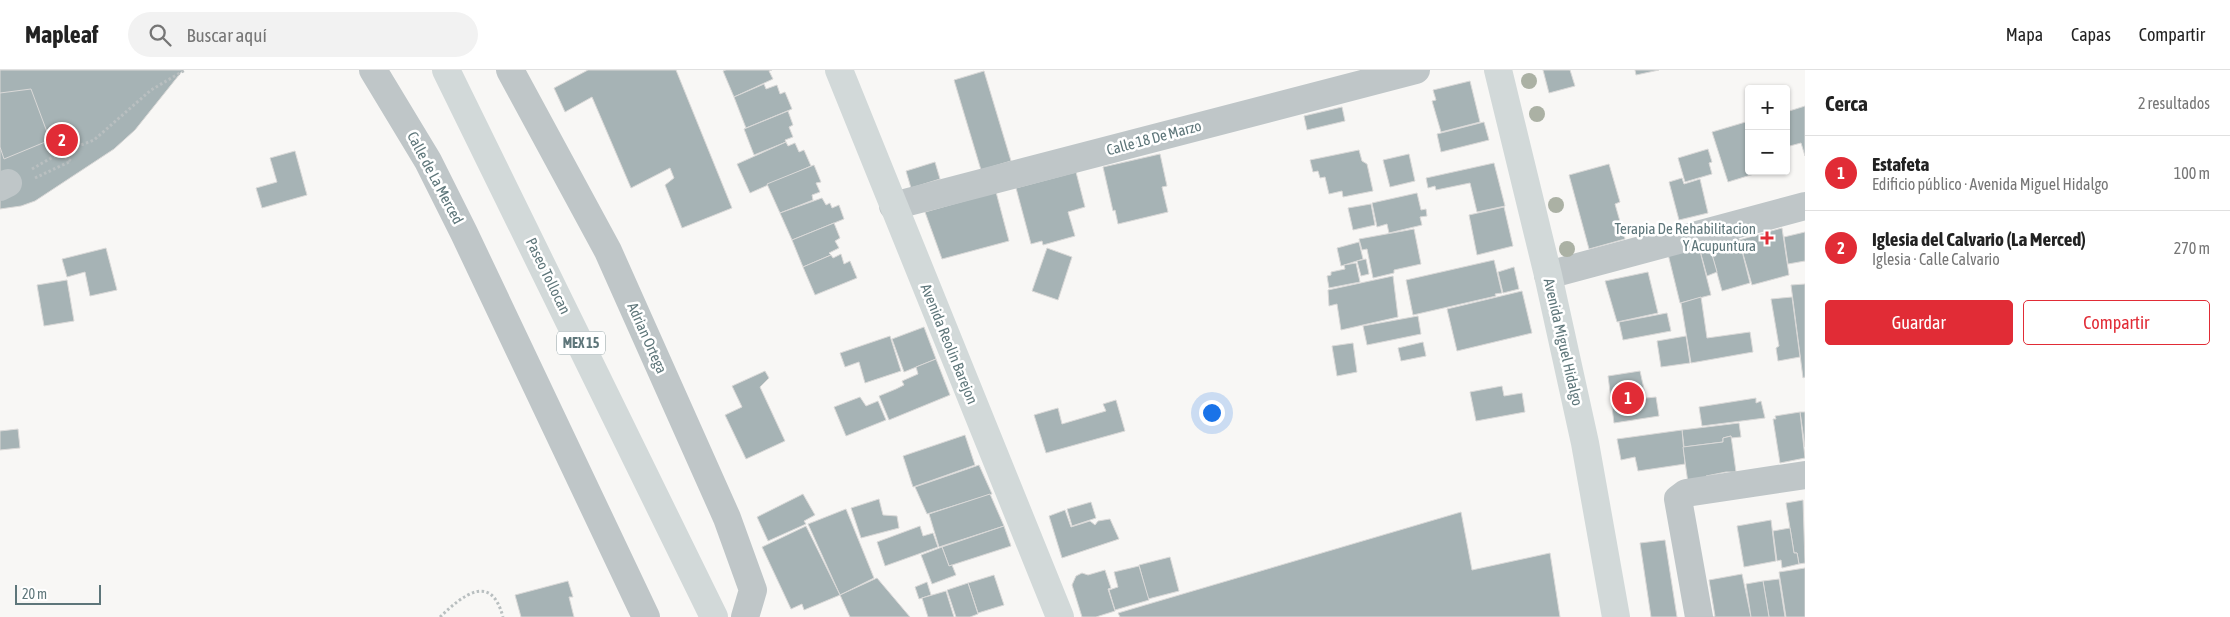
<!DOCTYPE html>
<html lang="es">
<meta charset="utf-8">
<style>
body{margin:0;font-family:"Asap Condensed",sans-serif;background:#f2f2f2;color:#222}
.controls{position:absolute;right:15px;top:15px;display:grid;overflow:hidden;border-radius:5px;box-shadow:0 1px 4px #0004}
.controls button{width:45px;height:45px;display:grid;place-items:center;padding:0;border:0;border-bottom:1px solid #e0e0e0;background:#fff;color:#222;font:25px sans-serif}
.scale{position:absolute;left:15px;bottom:12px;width:86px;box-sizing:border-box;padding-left:5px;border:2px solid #5e767a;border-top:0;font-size:14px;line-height:18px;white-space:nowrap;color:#5e767a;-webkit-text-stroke:4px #fff;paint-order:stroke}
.you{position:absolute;left:1211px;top:342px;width:18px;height:18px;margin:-12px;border:4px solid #fff;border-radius:50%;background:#1a73e8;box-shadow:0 0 0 8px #1a73e833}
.badge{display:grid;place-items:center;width:32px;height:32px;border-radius:50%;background:#e12c36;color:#fff;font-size:16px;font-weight:700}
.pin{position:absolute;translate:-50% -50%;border:2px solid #fff;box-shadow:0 1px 5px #0006}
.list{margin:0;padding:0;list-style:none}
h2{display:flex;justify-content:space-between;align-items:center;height:65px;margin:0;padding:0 20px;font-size:21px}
h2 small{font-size:16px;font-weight:400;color:#767676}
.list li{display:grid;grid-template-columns:32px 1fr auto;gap:15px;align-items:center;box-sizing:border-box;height:75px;padding:0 20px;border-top:1px solid #e0e0e0}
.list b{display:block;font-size:19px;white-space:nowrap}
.list p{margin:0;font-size:16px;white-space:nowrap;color:#767676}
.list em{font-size:16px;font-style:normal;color:#767676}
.actions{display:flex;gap:10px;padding:15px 20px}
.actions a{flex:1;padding:11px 0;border:1px solid #e12c36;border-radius:5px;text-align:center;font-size:18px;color:#e12c36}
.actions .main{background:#e12c36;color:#fff}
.icon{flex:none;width:28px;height:28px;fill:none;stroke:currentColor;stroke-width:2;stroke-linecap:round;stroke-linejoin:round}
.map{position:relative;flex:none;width:1805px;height:547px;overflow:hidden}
header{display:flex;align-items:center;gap:30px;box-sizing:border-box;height:70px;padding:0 25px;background:#fff;border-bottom:1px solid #e0e0e0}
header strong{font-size:24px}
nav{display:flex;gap:28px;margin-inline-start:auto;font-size:18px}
.search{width:350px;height:45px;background:#f2f2f2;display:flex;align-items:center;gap:12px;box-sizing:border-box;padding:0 18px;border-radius:28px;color:#767676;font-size:19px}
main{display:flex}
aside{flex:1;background:#fff}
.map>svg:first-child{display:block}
.building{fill:#a6b3b5;stroke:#dad9d8}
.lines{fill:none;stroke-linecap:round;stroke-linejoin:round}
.path{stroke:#b9bfc0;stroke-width:3;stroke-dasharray:2.5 2.5;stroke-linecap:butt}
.minor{stroke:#bfc6c8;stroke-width:28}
.major{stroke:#d2d9d9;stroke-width:28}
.highway{stroke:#d2d9d9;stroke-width:28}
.tree{fill:#abb1a4}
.poi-dot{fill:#e12c36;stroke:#fff;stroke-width:2}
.labels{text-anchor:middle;stroke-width:5;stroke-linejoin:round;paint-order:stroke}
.shield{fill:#fff;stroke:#8e9fa2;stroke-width:1}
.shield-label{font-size:14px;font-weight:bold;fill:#5e767a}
.street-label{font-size:15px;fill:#5e767a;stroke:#fff}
.poi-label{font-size:15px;fill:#5e767a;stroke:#fff;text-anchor:end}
</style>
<header>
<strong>Mapleaf</strong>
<div class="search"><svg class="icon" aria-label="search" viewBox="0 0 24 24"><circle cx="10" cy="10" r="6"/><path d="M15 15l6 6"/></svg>Buscar aquí</div>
<nav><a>Mapa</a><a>Capas</a><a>Compartir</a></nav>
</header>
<main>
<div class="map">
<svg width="1805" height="547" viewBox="0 0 1805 547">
<rect width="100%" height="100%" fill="#f8f7f5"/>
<g class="building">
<polygon points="0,0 183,0 135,60 114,79 35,131 21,136 0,139"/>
<polygon points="588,0 676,0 732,138 682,158 665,115 674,108 670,98 631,118 592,27 565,42 554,18"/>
<polygon points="726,0 772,0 769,1 773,9 734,27 723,1"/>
<polygon points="1543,0 1570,0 1575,16 1549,23"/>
<polygon points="1635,0 1659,0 1636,5"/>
<polygon points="984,1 1011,91 981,100 954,10"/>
<polygon points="1470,11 1480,52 1441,62 1432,31 1436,30 1433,20"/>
<polygon points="764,14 766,19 777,15 780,24 785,22 792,39 746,58 734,27"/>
<polygon points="31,19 50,70 4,89 0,77 0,23"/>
<polygon points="1805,36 1805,86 1801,73 1786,77 1786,42"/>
<polygon points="1342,37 1345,51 1307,60 1304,46"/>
<polygon points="788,41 793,55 789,57 793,67 785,70 786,72 754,85 744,59"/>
<polygon points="1749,51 1749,101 1764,101 1728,112 1712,62"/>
<polygon points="1484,52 1489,70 1441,82 1437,64"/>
<polygon points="786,72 788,76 795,73 799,82 804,80 811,96 750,123 737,94"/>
<polygon points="1708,79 1712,92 1709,93 1712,104 1685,112 1678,88"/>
<polygon points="1359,80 1362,91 1367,94 1373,121 1343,127 1342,121 1329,124 1325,107 1320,108 1318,101 1313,102 1310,90"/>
<polygon points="295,81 307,125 262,138 256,118 277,112 270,88"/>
<polygon points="1160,84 1167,116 1162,117 1168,142 1118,154 1115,140 1113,141 1103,97"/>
<polygon points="1409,84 1415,111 1390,117 1383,90"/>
<polygon points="935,92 940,109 911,118 906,101"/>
<polygon points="1494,93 1505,136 1477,142 1470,113 1436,120 1435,116 1428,118 1426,108"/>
<polygon points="1609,94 1620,132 1615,134 1625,169 1589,179 1569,105"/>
<polygon points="814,95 821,112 816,113 820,122 812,125 813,130 780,143 767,114"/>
<polygon points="1076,102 1085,137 1068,142 1075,166 1043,175 1042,171 1031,174 1016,118"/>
<polygon points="1682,108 1684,114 1700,109 1708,143 1679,150 1669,112"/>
<polygon points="996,122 1009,171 942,189 925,142"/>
<polygon points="1417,123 1421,140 1426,139 1427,146 1420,147 1422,155 1389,163 1387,154 1377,157 1372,133"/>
<polygon points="822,128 826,135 830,133 832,138 839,135 844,149 792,170 780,143"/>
<polygon points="1371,134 1375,155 1353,160 1348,138"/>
<polygon points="1504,137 1513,176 1477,185 1469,145"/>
<polygon points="834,153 840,168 835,171 839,178 829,183 831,185 803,197 792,170"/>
<polygon points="1782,158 1789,205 1752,215 1739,170"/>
<polygon points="1414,159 1421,194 1394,200 1394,203 1373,208 1367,179 1362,180 1359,169"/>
<polygon points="1805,162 1805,191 1788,194 1784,167"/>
<polygon points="1738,165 1750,213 1722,221 1709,174"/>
<polygon points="1359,172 1363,189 1341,196 1337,178"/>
<polygon points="1709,174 1717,202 1707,206 1699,177"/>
<polygon points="1699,177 1711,225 1680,233 1668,184"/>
<polygon points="106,178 117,220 90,226 85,202 67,207 62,189"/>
<polygon points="1047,178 1072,187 1058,230 1032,221"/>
<polygon points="841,184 844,194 850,191 857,208 815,225 803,197 831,185 833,188"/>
<polygon points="1366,189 1369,204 1361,206 1357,191"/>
<polygon points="1494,190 1502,223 1495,224 1496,226 1413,245 1406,210"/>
<polygon points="1356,193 1360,212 1329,218 1327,206 1331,205 1331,202 1345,199 1344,195"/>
<polygon points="1514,197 1519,219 1503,223 1498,202"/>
<polygon points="1648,202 1658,243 1617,252 1605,211"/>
<polygon points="1393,206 1398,247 1341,260 1337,234 1329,236 1328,220"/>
<polygon points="67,210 74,251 44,256 37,215"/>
<polygon points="1805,214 1805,307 1803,308 1791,215"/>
<polygon points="1522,221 1532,263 1457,281 1447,239"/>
<polygon points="1701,227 1707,268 1750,262 1753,282 1691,293 1681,233"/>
<polygon points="1792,227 1800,287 1778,291 1776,278 1779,276 1771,229"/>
<polygon points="1667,243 1671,261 1623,270 1619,252"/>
<polygon points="1418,246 1421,264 1367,275 1363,256"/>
<polygon points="924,257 936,289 904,302 892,269"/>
<polygon points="890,266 901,301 865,313 859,292 845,297 840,283"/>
<polygon points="1686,266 1690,293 1661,297 1657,271"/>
<polygon points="1423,272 1426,286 1401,291 1398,278"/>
<polygon points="1353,273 1357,302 1337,306 1332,276"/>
<polygon points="936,289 950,325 889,350 879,326 896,319 904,315 902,311 918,304 916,297"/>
<polygon points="765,301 769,308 760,317 785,371 746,389 725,345 742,337 732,316"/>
<polygon points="1640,301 1646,328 1656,327 1659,346 1614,353 1608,306"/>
<polygon points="1502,316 1504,326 1522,323 1525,342 1476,351 1470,322"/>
<polygon points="860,327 866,336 878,331 886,350 846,366 834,337"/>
<polygon points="1756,328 1756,333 1761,331 1765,348 1702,356 1699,337"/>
<polygon points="1116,330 1125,361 1046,383 1034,345 1058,338 1062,354 1106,341 1103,334"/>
<polygon points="1800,342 1805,342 1805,377"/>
<polygon points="1800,342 1805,388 1780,393 1773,349 1776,349 1775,346"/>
<polygon points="1739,353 1741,367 1731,368 1731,366 1723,368 1723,372 1684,377 1682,360"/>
<polygon points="18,359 20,378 0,380 0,361"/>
<polygon points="1682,360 1685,394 1638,401 1635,387 1621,390 1617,369"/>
<polygon points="965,365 975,395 913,417 903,386"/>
<polygon points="1731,366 1736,402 1726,402 1706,406 1707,411 1688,413 1683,377 1723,372 1723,368"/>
<polygon points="979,395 992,424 927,444 915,417"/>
<polygon points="803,424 815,445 804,451 806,454 768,471 757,447"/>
<polygon points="990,424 1004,456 939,477 929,444"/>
<polygon points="879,429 883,445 897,446 899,458 861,468 851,438"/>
<polygon points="1803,430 1805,493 1799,494 1797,483 1794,483 1786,433"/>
<polygon points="1091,432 1096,448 1072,456 1067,439"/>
<polygon points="846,439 874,508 840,525 808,454"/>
<polygon points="1065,440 1071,457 1090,451 1095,455 1098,451 1110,449 1119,469 1062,488 1049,446"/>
<polygon points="1461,442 1472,500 1550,483 1560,547 1120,547 1118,543"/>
<polygon points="1771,450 1776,491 1744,497 1737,456"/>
<polygon points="806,456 840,525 804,540 802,534 791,539 762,477"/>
<polygon points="920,456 923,466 933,463 938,477 885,496 877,472"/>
<polygon points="1004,456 1011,476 949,496 942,477"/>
<polygon points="1790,458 1794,483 1797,483 1799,494 1782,498 1781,490 1777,491 1773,461"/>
<polygon points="1665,470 1677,547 1651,547 1640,473"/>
<polygon points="942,477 949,496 952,495 956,505 932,514 921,485"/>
<polygon points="1170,487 1179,521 1148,529 1139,495"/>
<polygon points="1139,496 1149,530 1115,540 1109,520 1118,517 1114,502"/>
<polygon points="1805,498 1805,547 1786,547 1779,502"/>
<polygon points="1105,500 1111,518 1108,519 1115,541 1096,547 1082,547 1072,515 1076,506 1082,503 1088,505"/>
<polygon points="1742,504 1751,547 1713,547 1715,546 1709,510"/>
<polygon points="994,505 1004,535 978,543 968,513"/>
<polygon points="877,508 910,547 850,547 840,525"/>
<polygon points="1779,509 1785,547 1769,547 1763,511"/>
<polygon points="568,511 573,527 569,527 574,547 521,547 515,525"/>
<polygon points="1763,511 1769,547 1751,547 1746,514"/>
<polygon points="927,512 931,525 919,529 915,517"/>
<polygon points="968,513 978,544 970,547 956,547 947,520"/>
<polygon points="946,521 954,547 928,547 922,528"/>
</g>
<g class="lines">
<g class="path">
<polyline points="32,99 60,83 94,70 151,20 185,0"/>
<polyline points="35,108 71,91 61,84"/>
<path d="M440 547C463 525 491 502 503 547"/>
</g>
<g class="minor">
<polyline points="373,0 428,91 464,163 646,547"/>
<polyline points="510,0 608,181 727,448 753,520 745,547"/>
<polyline points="0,117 8,113"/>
<polyline points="893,136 1416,0"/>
<polyline points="1548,205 1805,136"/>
<polyline points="1699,547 1678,429 1686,423 1805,405"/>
</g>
<g class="major">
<polyline points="839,0 1060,547"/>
<polyline points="1498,0 1548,205 1585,373 1616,547"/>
</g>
<polyline class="highway" points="446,0 714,547"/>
</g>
<g class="tree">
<circle cx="1529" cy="11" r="8"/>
<circle cx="1537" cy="44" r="8"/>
<circle cx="1556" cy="135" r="8"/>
<circle cx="1567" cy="179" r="8"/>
</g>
<path class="poi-dot" d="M1764.5 160.5h5v5h5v5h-5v5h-5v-5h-5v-5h5z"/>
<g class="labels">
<rect class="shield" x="557" y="261.5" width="48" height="23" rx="4"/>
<g class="shield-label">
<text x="581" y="278">MEX 15</text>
</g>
<g class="street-label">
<text transform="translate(1154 68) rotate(-15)" y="5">Calle 18 De Marzo</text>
<text transform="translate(435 108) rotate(62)" y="5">Calle de La Merced</text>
<text transform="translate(548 206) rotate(64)" y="5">Paseo Tollocan</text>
<text transform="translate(647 268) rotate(66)" y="5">Adrian Ortega</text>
<text transform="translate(1563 272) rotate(77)" y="5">Avenida Miguel Hidalgo</text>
<text transform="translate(949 274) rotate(68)" y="5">Avenida Reolin Barejon</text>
</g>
<g class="poi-label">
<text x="1756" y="164">Terapia De Rehabilitacion<tspan x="1756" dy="17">Y Acupuntura</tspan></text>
</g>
</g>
</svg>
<div class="controls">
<button>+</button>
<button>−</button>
</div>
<div class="scale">20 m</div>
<div class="you"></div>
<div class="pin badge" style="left:1628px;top:328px">1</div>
<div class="pin badge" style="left:62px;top:70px">2</div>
</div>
<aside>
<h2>Cerca<small>2 resultados</small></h2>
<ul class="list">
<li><span class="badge">1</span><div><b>Estafeta</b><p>Edificio público · Avenida Miguel Hidalgo</p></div><em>100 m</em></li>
<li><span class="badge">2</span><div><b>Iglesia del Calvario (La Merced)</b><p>Iglesia · Calle Calvario</p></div><em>270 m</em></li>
</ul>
<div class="actions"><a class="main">Guardar</a><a>Compartir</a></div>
</aside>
</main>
